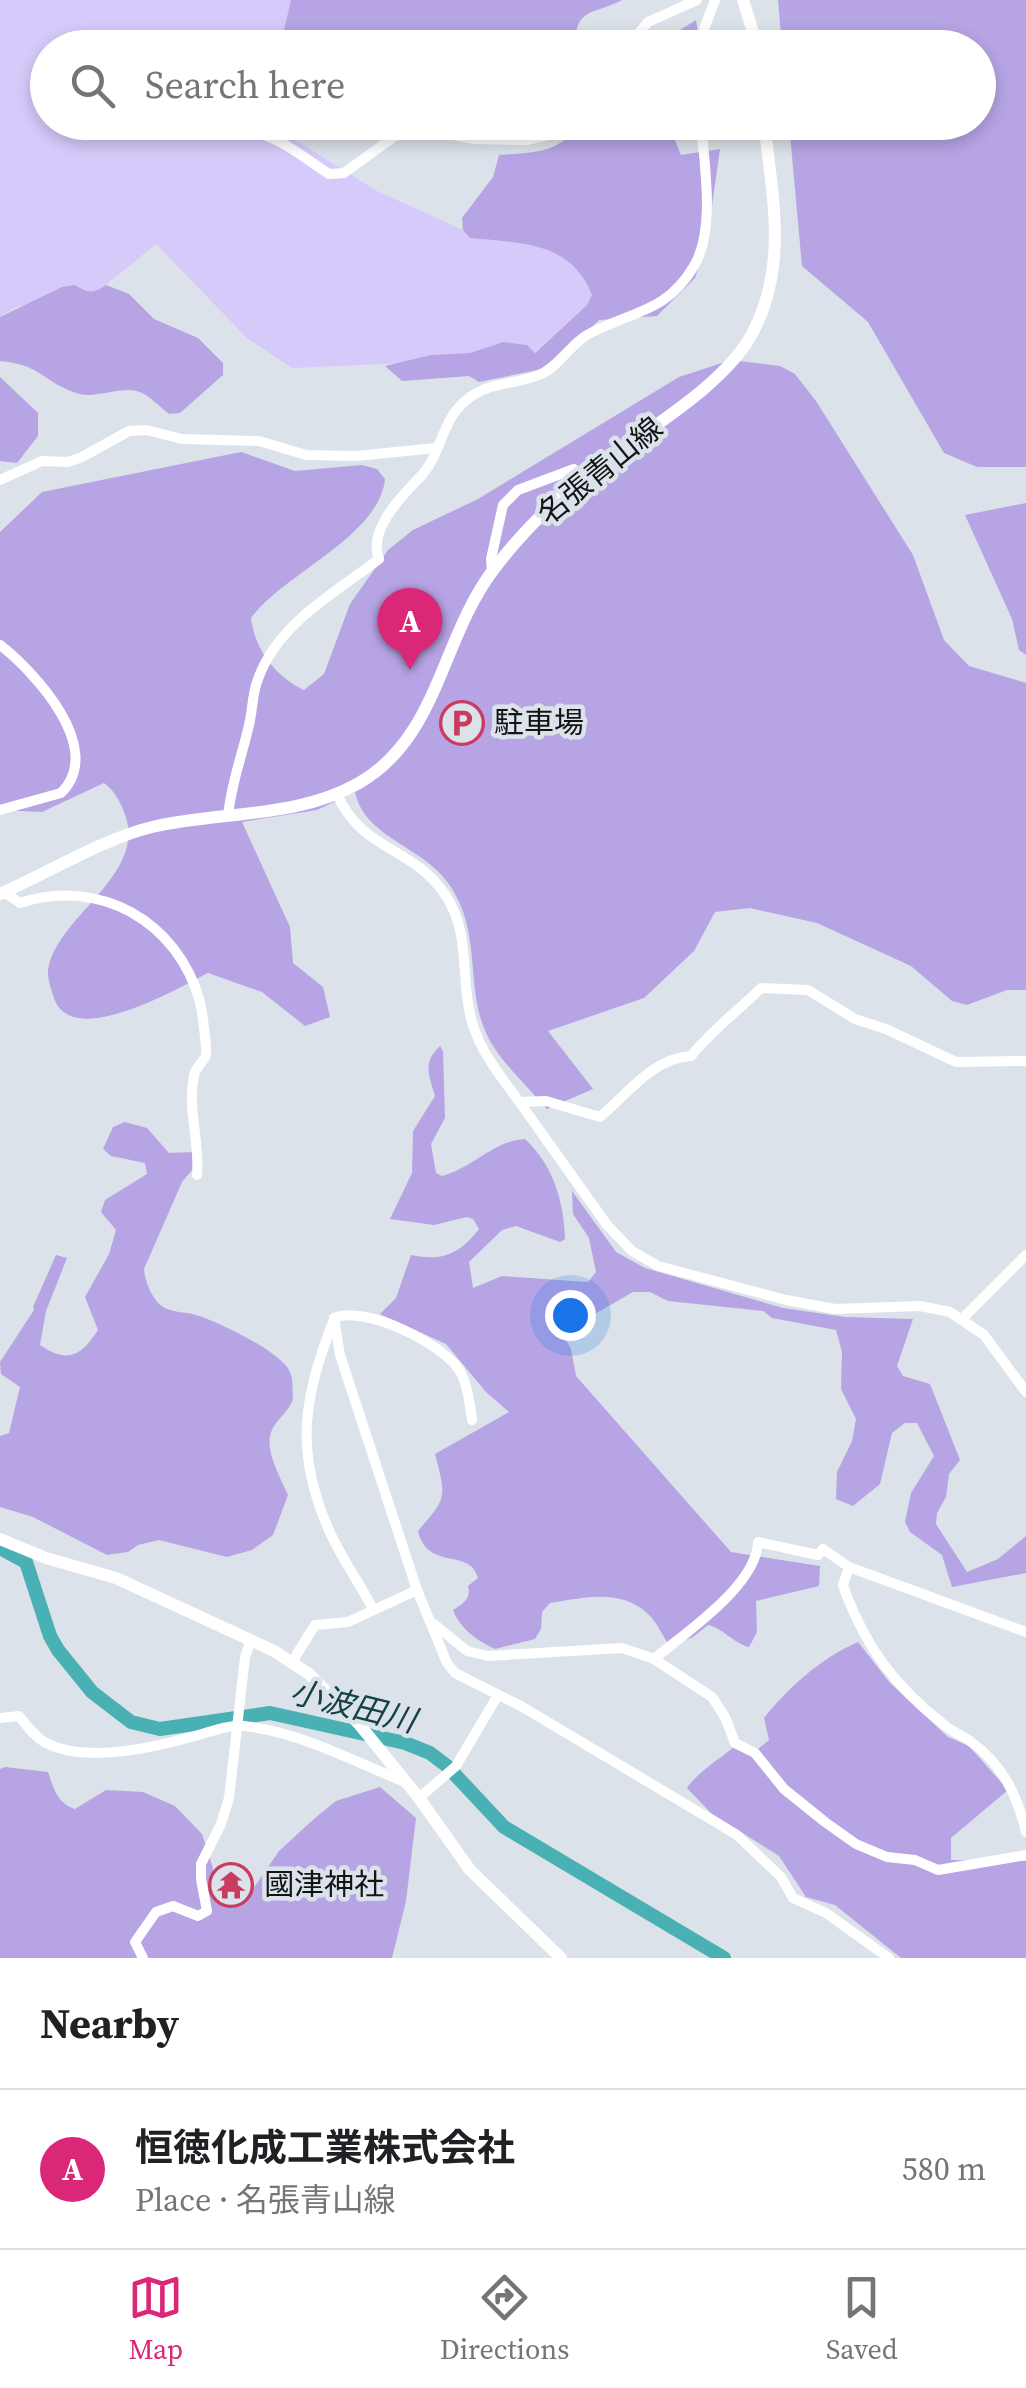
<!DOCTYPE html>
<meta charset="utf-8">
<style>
body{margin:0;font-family:"Source Serif 4","Noto Sans JP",serif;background:#f6f6f6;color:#202124}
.you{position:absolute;left:570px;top:1315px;width:35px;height:35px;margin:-25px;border:8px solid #fff;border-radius:50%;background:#1a73e8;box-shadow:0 0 0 15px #1a73e833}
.badge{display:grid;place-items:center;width:65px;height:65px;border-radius:50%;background:#db2777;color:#fff;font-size:32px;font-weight:700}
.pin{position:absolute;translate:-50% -82px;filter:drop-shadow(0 2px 5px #0008)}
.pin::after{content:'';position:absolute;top:52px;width:35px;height:30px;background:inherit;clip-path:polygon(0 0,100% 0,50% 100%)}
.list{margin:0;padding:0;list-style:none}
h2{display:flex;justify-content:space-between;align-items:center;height:130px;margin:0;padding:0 40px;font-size:42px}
h2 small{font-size:32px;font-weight:400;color:#757577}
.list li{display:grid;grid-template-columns:65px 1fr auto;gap:30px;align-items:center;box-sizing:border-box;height:160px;padding:0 40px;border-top:2px solid #e0e0e0}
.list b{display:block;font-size:38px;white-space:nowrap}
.list p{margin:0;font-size:32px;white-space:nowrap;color:#757577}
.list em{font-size:32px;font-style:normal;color:#757577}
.icon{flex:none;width:55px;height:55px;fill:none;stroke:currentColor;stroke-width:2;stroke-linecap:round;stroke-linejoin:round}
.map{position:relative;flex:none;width:1026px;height:1958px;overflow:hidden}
.search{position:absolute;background:#fff;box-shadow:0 5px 15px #0003;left:30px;right:30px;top:30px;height:110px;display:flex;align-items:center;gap:25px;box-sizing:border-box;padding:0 35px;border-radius:55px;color:#757577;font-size:38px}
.sheet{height:290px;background:#fff}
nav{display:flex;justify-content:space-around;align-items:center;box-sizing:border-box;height:140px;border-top:2px solid #e0e0e0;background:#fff;font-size:28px;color:#757577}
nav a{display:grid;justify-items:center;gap:5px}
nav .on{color:#db2777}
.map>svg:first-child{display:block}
.green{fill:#d6cafa}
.forest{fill:#b6a4e5}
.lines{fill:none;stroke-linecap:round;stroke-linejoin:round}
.river{stroke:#49b0b4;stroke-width:14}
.minor{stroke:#fff;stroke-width:10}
.major{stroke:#fff;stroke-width:12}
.labels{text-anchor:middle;stroke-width:9;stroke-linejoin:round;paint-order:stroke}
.street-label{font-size:30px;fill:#121416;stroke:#dbe2e9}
.poi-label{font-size:30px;fill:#121416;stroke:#dbe2e9;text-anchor:start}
.water-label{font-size:32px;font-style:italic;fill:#144244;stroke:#dbe2e9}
</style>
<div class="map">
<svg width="1026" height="1958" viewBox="0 0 1026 1958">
<rect width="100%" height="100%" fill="#dbe2e9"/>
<path class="green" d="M0 0H291L280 47 48 48V122L268 123 377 191 463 230 471 238C520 243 571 241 592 295L587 305 534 353 503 342 470 353 431 355 408 363 292 368 247 338 156 244 97 292 16 307 0 317Z"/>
<g class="forest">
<path d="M291 0H622C590 16 577 7 574 47H280Z"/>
<polygon points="778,0 1026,0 1026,467 977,467 944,453 868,322 802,266 789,123 978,122 978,48 782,47"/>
<polygon points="696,20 700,47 652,48"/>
<path d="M584 122 688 123 669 126 681 155 720 149 707 241 695 278 657 316 599 320 552 367 479 382 469 376 402 381 385 366 431 355 470 353 503 342 527 345 535 353 587 305 592 295C571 241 520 243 470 238L463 230 462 218 493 177 499 155C539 152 556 154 584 122Z"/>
<path d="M75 285C87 293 94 294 106 285L129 294 154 319 198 338 223 363V375L180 413 169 414C161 408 153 399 144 394 124 382 96 402 73 392 40 379 41 365 0 361V317L62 287Z"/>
<path d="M731 360 780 366 795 374 816 401 913 555 944 640 969 666 1026 683V990H1007L967 1005 952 1001 911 966 817 923 750 908 715 912 694 951 644 998 548 1031 593 1089 547 1109C529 1088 499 1060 488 1037 464 990 483 937 451 887 425 846 365 839 355 792L317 810 242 822 290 927 293 963 323 987 330 1017 305 1026 262 992 208 973C178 988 68 1053 53 995 50 986 46 974 49 965 63 911 153 871 122 807 117 796 113 790 104 783L42 812 0 810V532L42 492 241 452 295 471 362 465 377 469 385 479C379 537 284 573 251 618 255 650 275 676 304 690L324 674 350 604 388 550 413 530 478 499 679 377Z"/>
<polygon points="0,377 38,413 38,436 17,463 0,461"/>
<polygon points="1026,503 1026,655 1019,650 1012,619 965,515"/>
<path d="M440 1046 443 1051 445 1118 431 1144 436 1173 442 1176C473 1168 493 1141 525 1139 553 1165 564 1201 565 1239L560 1242 516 1226 502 1230 469 1262 473 1288 502 1276 588 1282 596 1272 589 1238 573 1214 572 1191 616 1252 645 1268 783 1308 845 1317 913 1319 897 1366 903 1376 930 1384 960 1460 949 1474 946 1497 937 1513 936 1524 967 1572 998 1559 1026 1536V1573L952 1587 942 1555 910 1532 905 1522 911 1493 934 1456 917 1423H905L892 1433 880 1484 853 1506 836 1499 837 1472 852 1441 856 1419 841 1389 842 1352 836 1330 772 1318 763 1311 668 1301 650 1292H633L562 1333 571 1349 576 1376 731 1552 820 1566 819 1586 756 1601 757 1632 749 1647C733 1643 723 1628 708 1625L693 1637 670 1646C662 1636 658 1623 648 1614 620 1588 584 1598 550 1603L542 1612 541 1629 535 1639 495 1649C478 1641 460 1629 453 1610 463 1604 472 1598 468 1586L478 1578C470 1547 428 1572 418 1531 448 1497 446 1497 435 1454L509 1412 486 1392 446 1344 380 1314 396 1298 411 1255C441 1261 458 1256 479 1229L473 1219 467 1217 434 1225 390 1219 412 1173 413 1131 435 1096C429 1075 422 1063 440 1046Z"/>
<path d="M125 1122 147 1128 169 1153 195 1152 197 1164 182 1182 144 1269C145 1282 153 1302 165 1308 174 1313 187 1312 196 1315 217 1321 279 1351 289 1370 294 1379 292 1390 293 1400 288 1411 280 1417 274 1426 261 1446 280 1476 288 1495L273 1535 252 1550 227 1557 159 1540 138 1545 128 1552 107 1555 33 1517 0 1507V1436L9 1433 20 1387 1 1374 0 1362 34 1310 33 1307 56 1255 67 1258 46 1311 40 1345C68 1364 81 1356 98 1330L85 1297 109 1254 116 1230 101 1212 105 1200 147 1174 145 1163 111 1156 103 1149 113 1127Z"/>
<path d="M858 1642 890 1683 948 1737 969 1746 1008 1790 951 1838V1860L1026 1861V1958H901L835 1905 806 1897 779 1856 711 1813 687 1788C697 1772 726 1755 741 1741L758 1749 769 1740 764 1718C789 1687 821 1658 858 1642Z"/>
<path d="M5 1767 48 1772C54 1789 57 1803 75 1809L106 1790 143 1792 175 1806 202 1834 213 1868 211 1879 215 1890 232 1908 244 1902 279 1851 315 1818 336 1801 380 1787 416 1818 406 1901 392 1958H0V1769Z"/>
</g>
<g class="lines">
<polyline class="river" points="0,1548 26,1562 50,1636 58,1650 92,1692 131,1722 160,1729 270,1713 405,1743 430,1753 447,1766 504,1827 724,1958"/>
<g class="minor">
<polyline points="626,48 648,22 697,0"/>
<polyline points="703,48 704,29 715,0"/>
<path d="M234 129C274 131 297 153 329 174L344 173 395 136 422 129 474 139 528 140 554 134 571 122"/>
<polyline points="0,480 42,461 68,462 82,457 129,431 146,430 182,439 259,441 306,455 356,456 436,448"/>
<polyline points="492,571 491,559 503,505 518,490 574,469 583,478"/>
<path d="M0 645C35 672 106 749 61 793L0 810"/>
<path d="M337 794C362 852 414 846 446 896 474 938 457 991 477 1036 487 1061 507 1084 523 1107 551 1146 579 1186 607 1225L632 1251 658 1266 786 1300 835 1309 920 1306 950 1312 984 1335 1026 1392"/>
<path d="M228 816C231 784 242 756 249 725 253 709 252 694 258 679 278 623 335 593 379 559 367 529 404 494 422 475 443 451 441 418 469 398 491 381 517 385 541 374 559 366 570 345 587 335 630 311 666 314 694 266 716 229 704 164 701 122"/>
<path d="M4 892 20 903C99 877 178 921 200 1002 202 1011 207 1047 206 1055 204 1062 195 1068 194 1075 187 1108 200 1142 197 1175"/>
<path d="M520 1102 546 1101 600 1117C629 1093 651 1059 691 1056 712 1030 737 1012 761 988L808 990 855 1019 886 1029 956 1062 1026 1061"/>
<polyline points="334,1318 340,1355 417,1590 447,1663 455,1673 521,1706 737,1835 781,1877 793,1898 826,1913 889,1958"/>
<path d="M334 1318C363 1304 447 1345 461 1373 468 1388 470 1405 472 1420"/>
<polyline points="963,1318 1026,1255"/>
<path d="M334 1319C304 1397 294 1449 328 1528 340 1556 359 1582 373 1609"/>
<path d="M849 1567 843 1585 846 1594C868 1650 895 1686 943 1724 951 1731 961 1735 970 1741 1002 1764 1017 1794 1026 1832"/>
<polyline points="434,1624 467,1651 488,1656 622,1648 654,1659 712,1697 725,1717 735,1743 755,1753 784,1789 825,1822 856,1844 887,1857 915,1860 938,1870 1026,1855"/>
<path d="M654 1659C685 1633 757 1585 758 1542L818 1555 823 1549 849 1567 1026 1632"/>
<polyline points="292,1662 315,1625 348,1622 417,1590"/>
<path d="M0 1718 19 1716C27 1726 35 1737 46 1743 85 1763 152 1748 191 1737 208 1733 228 1724 244 1726 300 1732 353 1761 405 1782"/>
<polyline points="419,1798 456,1766 498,1695"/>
<polyline points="143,1958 135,1942 156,1912 173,1906 198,1916 207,1911 201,1879 201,1864 221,1824 229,1798 245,1657 251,1640"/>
</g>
<g class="major">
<polyline points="743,0 758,48"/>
<path d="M0 894C46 874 105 838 152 827 220 811 296 819 359 783 439 737 441 638 494 569 522 532 558 497 595 468 643 432 728 384 754 330 788 263 772 194 764 122"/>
<polyline points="0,1539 46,1558 116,1578 274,1651 309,1674 359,1724 419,1798 470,1870 561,1958"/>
</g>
</g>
<defs>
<g id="parking-ring" transform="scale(2.25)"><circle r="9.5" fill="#dbe2e9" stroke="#ca3b60" stroke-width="1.5"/><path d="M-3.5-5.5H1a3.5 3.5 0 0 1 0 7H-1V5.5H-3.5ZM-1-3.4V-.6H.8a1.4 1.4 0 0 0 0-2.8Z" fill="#ca3b60"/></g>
<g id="temple-ring" transform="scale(2.25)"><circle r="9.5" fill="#dbe2e9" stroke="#ca3b60" stroke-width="1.5"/><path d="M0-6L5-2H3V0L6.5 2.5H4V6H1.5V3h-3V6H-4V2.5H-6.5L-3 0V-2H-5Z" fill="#ca3b60"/></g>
</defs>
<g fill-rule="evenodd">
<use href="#parking-ring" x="462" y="723"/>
<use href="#temple-ring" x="231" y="1885"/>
</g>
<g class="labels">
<g class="street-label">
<text transform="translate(600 471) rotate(-39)" y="10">名張青山線</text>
</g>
<g class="poi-label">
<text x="494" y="733">駐車場</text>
<text x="264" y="1895">國津神社</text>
</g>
<g class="water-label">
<text transform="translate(353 1706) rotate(14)" y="11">小波田川</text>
</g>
</g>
</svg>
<div class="you"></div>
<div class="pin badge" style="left:410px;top:670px">A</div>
<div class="search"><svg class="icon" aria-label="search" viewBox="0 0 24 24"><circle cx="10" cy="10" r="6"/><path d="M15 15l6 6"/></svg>Search here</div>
</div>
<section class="sheet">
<h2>Nearby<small></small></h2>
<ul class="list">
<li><span class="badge">A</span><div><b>恒徳化成工業株式会社</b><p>Place · 名張青山線</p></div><em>580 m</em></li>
</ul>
</section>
<nav>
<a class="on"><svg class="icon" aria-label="map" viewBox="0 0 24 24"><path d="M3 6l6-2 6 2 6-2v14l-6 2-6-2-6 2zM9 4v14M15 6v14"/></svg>Map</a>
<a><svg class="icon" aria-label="directions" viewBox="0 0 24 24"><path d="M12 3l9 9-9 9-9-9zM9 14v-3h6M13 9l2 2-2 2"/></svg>Directions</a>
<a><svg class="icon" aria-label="saved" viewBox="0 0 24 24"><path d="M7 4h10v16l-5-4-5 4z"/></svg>Saved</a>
</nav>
